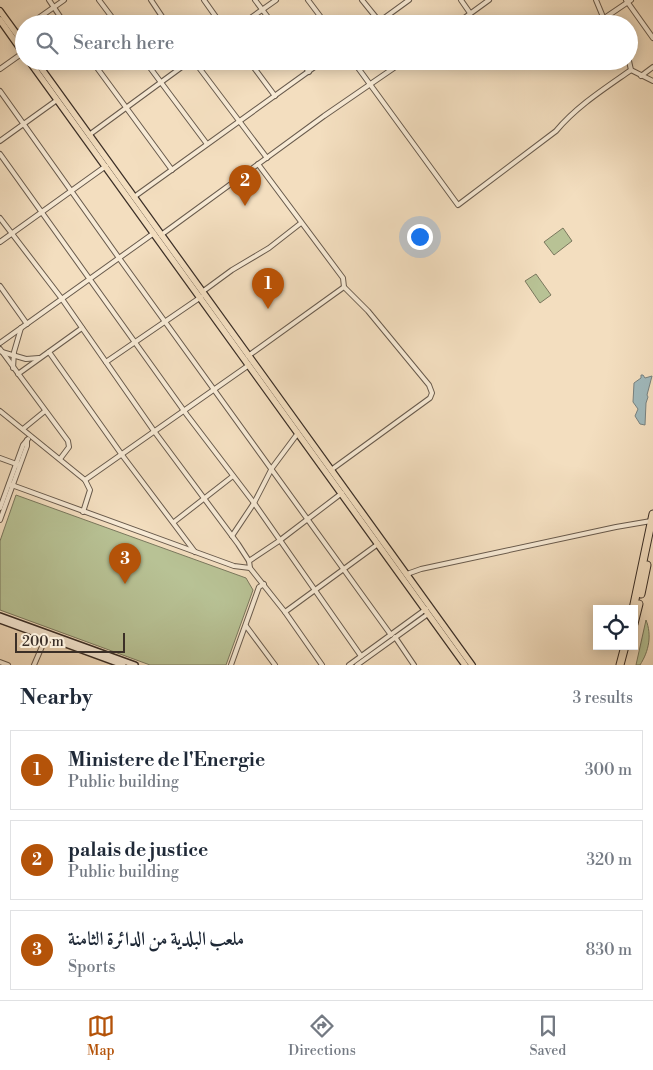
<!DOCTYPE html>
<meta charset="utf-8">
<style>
body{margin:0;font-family:"Libre Bodoni",Amiri,serif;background:#f6f6f7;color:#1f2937}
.controls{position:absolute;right:15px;bottom:15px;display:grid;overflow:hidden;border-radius:0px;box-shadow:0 2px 12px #0003}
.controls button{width:45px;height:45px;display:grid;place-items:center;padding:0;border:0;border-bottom:1px solid #e0e1e3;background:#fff;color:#1f2937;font:25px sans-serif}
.scale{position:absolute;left:15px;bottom:12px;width:110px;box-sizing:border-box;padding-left:5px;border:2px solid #3b2f27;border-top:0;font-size:14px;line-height:18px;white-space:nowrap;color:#3b2f27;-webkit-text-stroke:4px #f7ead5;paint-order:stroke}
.you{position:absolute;left:419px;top:236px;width:18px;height:18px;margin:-12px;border:4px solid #fff;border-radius:50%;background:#1a73e8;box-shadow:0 0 0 8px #1a73e833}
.badge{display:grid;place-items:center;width:32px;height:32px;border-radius:50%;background:#b45309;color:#fff;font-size:16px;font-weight:700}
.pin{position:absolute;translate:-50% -41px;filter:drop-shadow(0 1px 2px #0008)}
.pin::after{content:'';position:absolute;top:26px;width:18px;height:15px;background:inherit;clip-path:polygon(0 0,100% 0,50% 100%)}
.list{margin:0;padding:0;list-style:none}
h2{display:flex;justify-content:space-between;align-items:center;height:65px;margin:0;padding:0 20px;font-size:21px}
h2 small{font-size:16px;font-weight:400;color:#747a83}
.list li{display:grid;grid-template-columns:32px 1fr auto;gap:15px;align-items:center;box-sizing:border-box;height:80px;margin:0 10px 10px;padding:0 10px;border:1px solid #e0e1e3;border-radius:0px}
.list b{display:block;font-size:19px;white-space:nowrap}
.list p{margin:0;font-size:16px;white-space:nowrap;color:#747a83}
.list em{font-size:16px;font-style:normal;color:#747a83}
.icon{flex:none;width:28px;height:28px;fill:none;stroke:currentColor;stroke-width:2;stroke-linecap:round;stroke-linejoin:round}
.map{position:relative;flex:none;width:653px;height:665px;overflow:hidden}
.search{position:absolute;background:#fff;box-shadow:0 2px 12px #0003;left:15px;right:15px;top:15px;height:55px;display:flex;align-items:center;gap:12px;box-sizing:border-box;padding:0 18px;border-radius:28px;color:#747a83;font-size:19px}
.sheet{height:335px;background:#fff}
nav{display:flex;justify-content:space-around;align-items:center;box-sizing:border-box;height:70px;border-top:1px solid #e0e1e3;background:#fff;font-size:14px;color:#747a83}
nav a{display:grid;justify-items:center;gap:2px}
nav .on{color:#b45309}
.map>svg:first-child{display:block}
.green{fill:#b8c295;stroke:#7a785e}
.water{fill:#a0b9bc;stroke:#788280}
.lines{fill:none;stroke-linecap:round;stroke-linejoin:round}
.street-casing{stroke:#695b4d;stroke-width:6}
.secondary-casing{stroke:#3b2f27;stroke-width:8}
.primary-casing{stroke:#3b2f27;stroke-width:8}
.highway-casing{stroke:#3b2f27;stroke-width:9}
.street{stroke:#f7ead5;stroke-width:4}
.secondary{stroke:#f7ead5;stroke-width:5}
.primary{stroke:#f3debf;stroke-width:5.5}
.highway{stroke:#f3debf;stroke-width:7}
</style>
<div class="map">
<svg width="653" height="665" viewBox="0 0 653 665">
<rect width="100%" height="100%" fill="#f3debf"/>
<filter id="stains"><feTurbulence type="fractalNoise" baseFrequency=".004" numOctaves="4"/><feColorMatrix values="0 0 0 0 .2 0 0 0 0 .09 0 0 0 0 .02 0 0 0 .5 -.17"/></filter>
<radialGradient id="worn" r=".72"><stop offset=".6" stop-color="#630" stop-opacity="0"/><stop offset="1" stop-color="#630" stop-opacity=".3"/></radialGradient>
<g class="green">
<polygon points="563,228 572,241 554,255 544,242"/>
<polygon points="536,274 551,295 540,303 525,281"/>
<polygon points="16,495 246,578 253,590 226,665 150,665 0,610 0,541"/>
<path d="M646 620C652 635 649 651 640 665H636Z"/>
</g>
<polygon class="water" points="641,375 643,375 645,378 652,376 647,395 648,397 646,403 645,425 640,424 635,416 638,409 633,402 634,383 641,378"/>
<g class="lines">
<g class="street-casing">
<g id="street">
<polyline points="49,0 65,24"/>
<polyline points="99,0 117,24"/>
<polyline points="151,0 167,24"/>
<polyline points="204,0 221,24"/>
<polyline points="255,0 273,24"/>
<polyline points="308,0 326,24"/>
<polyline points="362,0 379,21"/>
<polyline points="461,0 470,13"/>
<polyline points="596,0 606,24"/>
<polyline points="626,0 653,38"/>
<polyline points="603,19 631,0"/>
<polyline points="30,24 64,0"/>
<polyline points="242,24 276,0"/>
<polyline points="376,24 409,0"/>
<polyline points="456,24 489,0"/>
<polyline points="16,34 24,29"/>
<polyline points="92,61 172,170"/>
<polyline points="145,61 207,144"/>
<polyline points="194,61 267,158"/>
<polyline points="249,61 275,96"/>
<polyline points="301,61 309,72"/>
<path d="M353 61 458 205 556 131C577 106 604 89 631 70"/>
<polyline points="629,61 631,70 653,81"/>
<polyline points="0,69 24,52"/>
<polyline points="641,76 653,67"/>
<polyline points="0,91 119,258 391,635"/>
<polyline points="89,135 190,61"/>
<polyline points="0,141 57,100"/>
<polyline points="0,154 187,415 254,503 361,656"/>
<polyline points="258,164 343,278 344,287 368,311 429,385 432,393 430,398 331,470"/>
<polyline points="134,197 323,61"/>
<polyline points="0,218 62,299 154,431 238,544 249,561 250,568"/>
<polyline points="161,235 324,116 404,61"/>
<polyline points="0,242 106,166"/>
<polyline points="0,286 27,324"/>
<polyline points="202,292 232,270 269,248 301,223"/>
<polyline points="0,343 154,233"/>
<polyline points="0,349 68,441 69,447 60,459"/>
<polyline points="2,352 26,359 39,358"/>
<polyline points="49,352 122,455 195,552"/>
<polyline points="248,356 344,287"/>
<polyline points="106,362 201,297"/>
<polyline points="13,368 14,352 21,328"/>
<polyline points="18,374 82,328"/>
<polyline points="0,411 85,480 90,490 83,512"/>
<polyline points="23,429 45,411"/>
<polyline points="0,458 19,465"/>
<polyline points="85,480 249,365"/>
<polyline points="9,484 234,566 250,568 285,612 322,665"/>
<polyline points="0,508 23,445 28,439"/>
<polyline points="0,520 27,446 27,440"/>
<polyline points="174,522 233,476"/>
<polyline points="232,536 254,503 272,468 298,433"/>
<polyline points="249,561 279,541 342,493"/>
<polyline points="407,574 421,569 616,527 651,521"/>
<polyline points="285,612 378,544"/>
<polyline points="246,626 275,665"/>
<polyline points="395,637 414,665"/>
<polyline points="0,662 8,665"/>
<polyline points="34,665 47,635"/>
<polyline points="231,665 259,587 264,584"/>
<polyline points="349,665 426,609"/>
<polyline points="357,665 428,614"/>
</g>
</g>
<g class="secondary-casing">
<g id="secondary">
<polyline points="0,616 135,665"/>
<polyline points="0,620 123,665"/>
</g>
</g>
<g class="primary-casing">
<g id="primary">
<polyline points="0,11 24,44"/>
<polyline points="0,20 24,54"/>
<polyline points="29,61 465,665"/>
<polyline points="36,61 472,665"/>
</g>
</g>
<g class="highway-casing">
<g id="highway">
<polyline points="641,594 647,565"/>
<polyline points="633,609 653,514"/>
<polyline points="634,624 639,604"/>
<polyline points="620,665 625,646"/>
</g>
</g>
<use href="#street" class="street"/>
<use href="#secondary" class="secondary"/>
<use href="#primary" class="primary"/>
<use href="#highway" class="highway"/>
</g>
<rect width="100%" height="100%" filter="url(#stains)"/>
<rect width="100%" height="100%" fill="url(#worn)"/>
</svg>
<div class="controls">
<button><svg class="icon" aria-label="locate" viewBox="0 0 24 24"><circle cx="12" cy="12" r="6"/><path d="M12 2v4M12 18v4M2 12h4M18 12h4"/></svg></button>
</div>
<div class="scale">200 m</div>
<div class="you"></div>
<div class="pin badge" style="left:268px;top:309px">1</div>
<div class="pin badge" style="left:245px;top:206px">2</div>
<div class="pin badge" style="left:125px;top:584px">3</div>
<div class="search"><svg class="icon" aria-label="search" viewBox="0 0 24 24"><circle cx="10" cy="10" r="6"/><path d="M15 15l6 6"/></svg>Search here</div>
</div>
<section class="sheet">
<h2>Nearby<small>3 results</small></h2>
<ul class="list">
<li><span class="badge">1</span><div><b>Ministere de l'Energie</b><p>Public building</p></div><em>300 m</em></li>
<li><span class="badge">2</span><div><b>palais de justice</b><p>Public building</p></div><em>320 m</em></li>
<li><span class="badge">3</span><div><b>ملعب البلدية من الدائرة الثامنة</b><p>Sports</p></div><em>830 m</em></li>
</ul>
</section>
<nav>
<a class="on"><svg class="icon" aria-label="map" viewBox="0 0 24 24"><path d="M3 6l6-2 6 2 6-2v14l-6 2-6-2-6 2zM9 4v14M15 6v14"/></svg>Map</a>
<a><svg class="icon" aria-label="directions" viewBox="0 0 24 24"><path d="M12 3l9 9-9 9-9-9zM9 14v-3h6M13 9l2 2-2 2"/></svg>Directions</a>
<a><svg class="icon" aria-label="saved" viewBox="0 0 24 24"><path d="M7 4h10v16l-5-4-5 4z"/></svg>Saved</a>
</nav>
